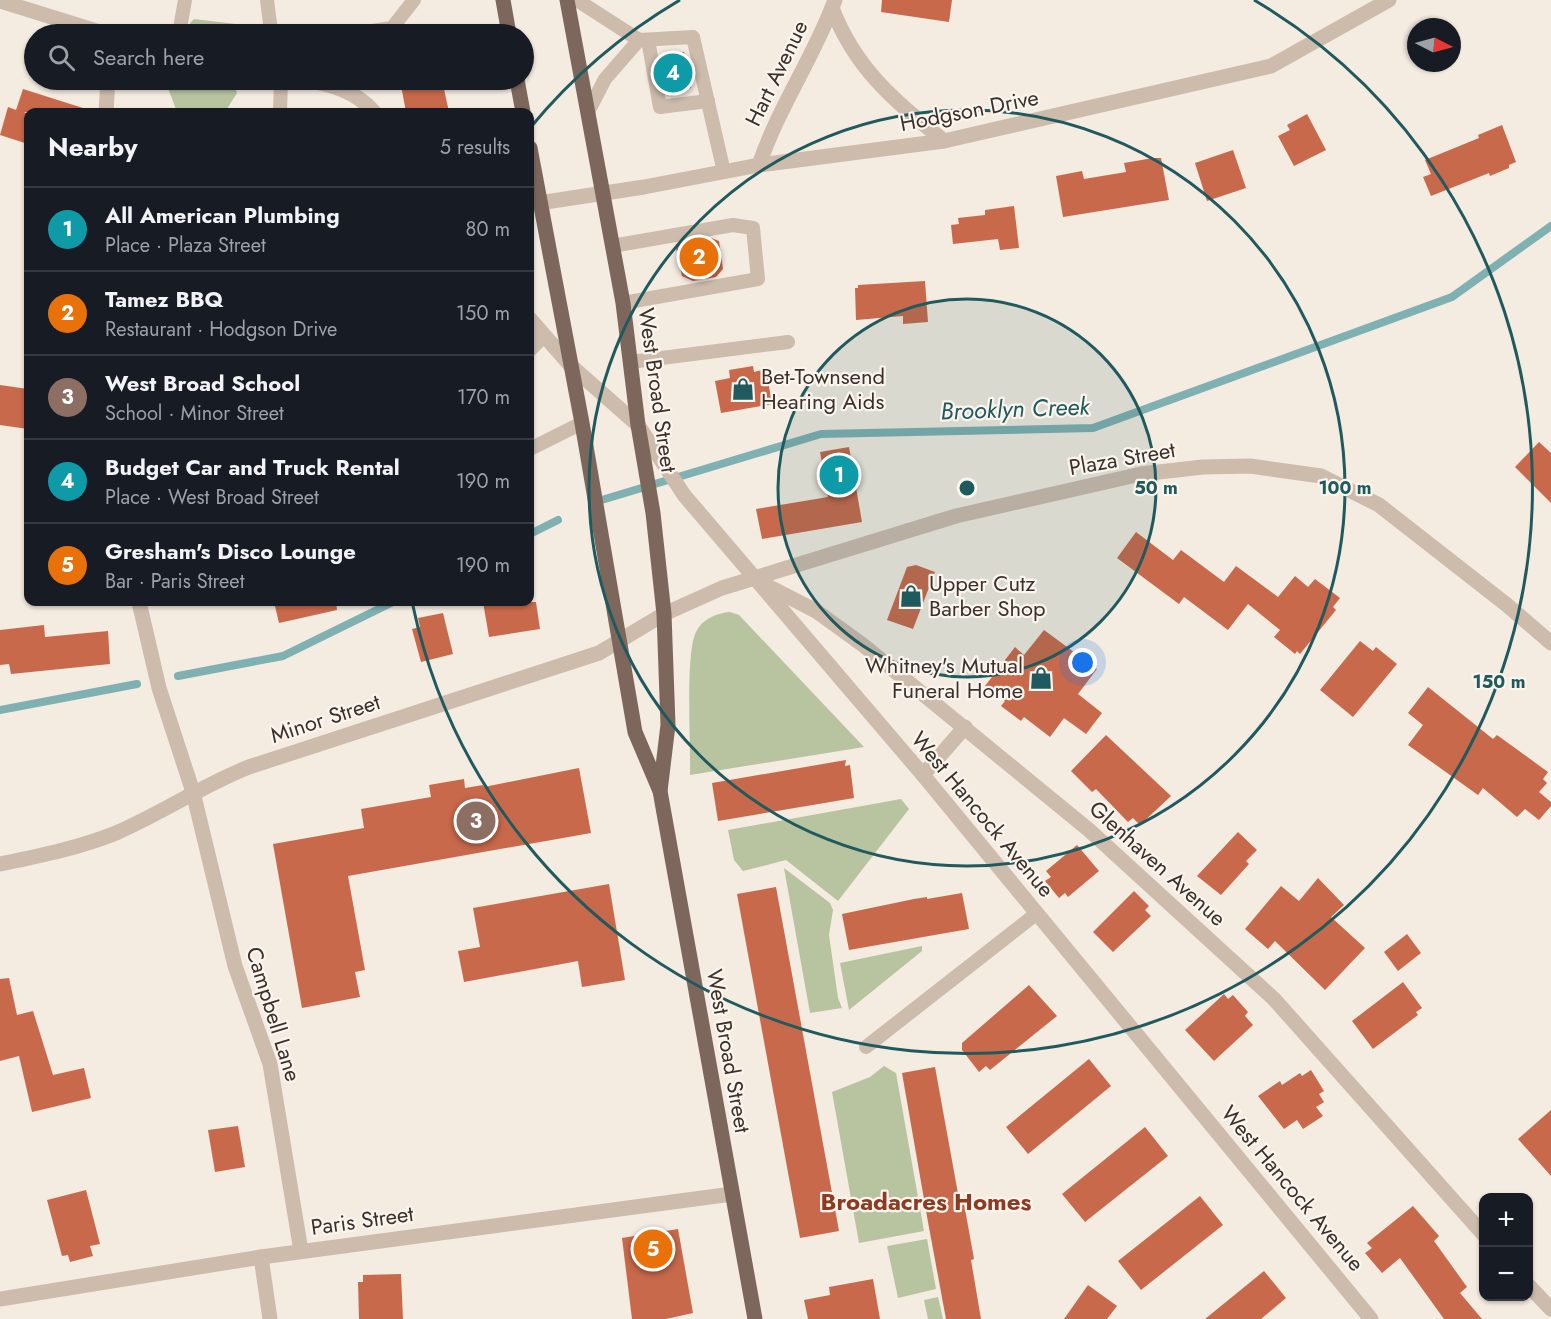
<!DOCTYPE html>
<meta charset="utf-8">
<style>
body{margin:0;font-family:Jost,sans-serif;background:#20242c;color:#f1f3f6}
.controls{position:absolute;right:18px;bottom:18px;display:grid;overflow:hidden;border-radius:12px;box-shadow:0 2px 4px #0004}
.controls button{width:54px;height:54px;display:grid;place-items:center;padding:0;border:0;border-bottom:2px solid #363941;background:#171b24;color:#f1f3f6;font:30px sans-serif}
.compass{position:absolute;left:1407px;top:18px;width:54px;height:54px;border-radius:50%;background:#171b24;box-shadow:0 2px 4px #0004;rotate:96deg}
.you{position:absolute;left:1083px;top:663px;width:21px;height:21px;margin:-15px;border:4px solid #fff;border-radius:50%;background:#1a73e8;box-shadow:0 0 0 9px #1a73e833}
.badge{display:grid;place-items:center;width:39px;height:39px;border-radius:50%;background:#0b8043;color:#fff;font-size:20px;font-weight:700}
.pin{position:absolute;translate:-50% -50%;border:3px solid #fff;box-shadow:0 2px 6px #0006}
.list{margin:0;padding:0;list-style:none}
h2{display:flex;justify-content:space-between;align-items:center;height:78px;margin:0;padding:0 24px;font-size:26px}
h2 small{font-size:20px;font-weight:400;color:#9ea1a6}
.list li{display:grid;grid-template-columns:39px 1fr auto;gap:18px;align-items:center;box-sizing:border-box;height:84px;padding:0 24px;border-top:2px solid #363941}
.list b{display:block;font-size:22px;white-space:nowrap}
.list p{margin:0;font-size:20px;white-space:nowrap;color:#9ea1a6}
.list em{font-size:20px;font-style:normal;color:#9ea1a6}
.icon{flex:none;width:33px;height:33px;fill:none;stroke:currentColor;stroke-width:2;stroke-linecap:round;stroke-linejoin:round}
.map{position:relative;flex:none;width:1551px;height:1319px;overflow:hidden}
.search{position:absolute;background:#171b24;box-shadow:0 2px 4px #0004;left:24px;top:24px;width:510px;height:66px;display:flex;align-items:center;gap:15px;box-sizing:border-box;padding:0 21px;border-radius:33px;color:#9ea1a6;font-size:22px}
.panel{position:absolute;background:#171b24;box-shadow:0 2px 4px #0004;left:24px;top:108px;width:510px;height:498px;border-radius:12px}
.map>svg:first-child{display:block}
.green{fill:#b8c4a0}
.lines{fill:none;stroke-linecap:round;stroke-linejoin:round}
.stream{stroke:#7fb0b2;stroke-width:8}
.building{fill:#c8694b}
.service{stroke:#cdbbac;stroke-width:14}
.minor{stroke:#cdbbac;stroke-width:15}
.tertiary{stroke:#cdbbac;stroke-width:15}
.primary{stroke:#7d675c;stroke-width:15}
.ring{fill:none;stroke:#1f5a5e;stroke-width:3}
.labels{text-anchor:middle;stroke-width:4.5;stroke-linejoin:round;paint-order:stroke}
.street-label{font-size:22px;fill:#3b302b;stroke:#fbf5ee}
.poi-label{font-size:22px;fill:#3b302b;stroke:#fbf5ee;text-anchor:start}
.water-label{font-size:24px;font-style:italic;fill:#1f5a5e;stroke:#fbf5ee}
.neighbourhood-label{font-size:24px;font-weight:bold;fill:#8c3b22;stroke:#fbf5ee}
.centre{fill:#1f5a5e;stroke:#fbf5ee;stroke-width:3}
.ring-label{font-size:18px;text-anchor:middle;font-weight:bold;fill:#1f5a5e;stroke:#fbf5ee;stroke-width:4.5;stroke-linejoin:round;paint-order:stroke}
</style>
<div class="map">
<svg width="1551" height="1319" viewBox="0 0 1551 1319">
<rect width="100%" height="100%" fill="#f4ebe1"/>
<g class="green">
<polygon points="194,19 244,25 250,34 193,34 190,23"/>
<polygon points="165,80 204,80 235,87 237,93 225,112 177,112"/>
<path d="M730 612 739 615 864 747 690 775C691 746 685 653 696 632 702 619 717 613 730 612Z"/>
<polygon points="901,799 909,809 838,901 786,860 743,871 734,860 728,830"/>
<polygon points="784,868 830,903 833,910 829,935 838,998 842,1008 810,1013"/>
<polygon points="922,946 922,951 849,1010 840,963"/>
<polygon points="884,1066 896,1073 924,1231 859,1243 832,1092 870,1077"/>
<polygon points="927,1239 936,1289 898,1298 887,1246"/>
<polygon points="938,1297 943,1319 928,1319 924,1300"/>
</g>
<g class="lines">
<g class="stream">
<polyline points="595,502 821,434 1093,428 1452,297 1551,226"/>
<polyline points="530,534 558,520"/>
<polyline points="178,676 283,656 393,602"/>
<polyline points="0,710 137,684"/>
</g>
</g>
<g class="building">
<polygon points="882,0 952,0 949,22 881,12"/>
<polygon points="684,52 691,88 667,93 660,56"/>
<polygon points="400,80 442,80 449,112 406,112"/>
<polygon points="23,89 83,108 82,112 24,112 28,114 28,144 0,135 8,107 16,110"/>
<polygon points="1307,114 1326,150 1294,166 1278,136 1290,130 1287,125"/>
<polygon points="1502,125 1516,162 1509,165 1509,168 1490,176 1489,173 1431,196 1423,177 1431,174 1425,160 1479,138 1478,135"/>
<polygon points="1233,150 1246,188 1207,201 1195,163"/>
<polygon points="1153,158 1161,158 1169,200 1063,217 1056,176 1082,171 1084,179 1126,172 1124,163"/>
<polygon points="1014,206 1019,248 1000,250 998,239 953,244 951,225 959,224 958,218 985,215 985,210"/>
<polygon points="711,238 719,241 723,269 716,277 693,281 682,276 676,248 679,244"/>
<polygon points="925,281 928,322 903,324 903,316 856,320 855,288 858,288 858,285"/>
<polygon points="753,366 754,372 766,369 772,404 721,413 715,381 730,378 729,370"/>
<polygon points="0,385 28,389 28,429 0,425"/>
<polygon points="1539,442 1551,453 1551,503 1515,467"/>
<polygon points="849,447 862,522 762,539 756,509 828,497 820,452"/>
<polygon points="1136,532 1173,560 1181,550 1224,582 1236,566 1278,597 1295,576 1308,587 1315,579 1340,598 1333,607 1336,610 1300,654 1297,651 1295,654 1274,637 1280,630 1248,604 1228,630 1184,597 1179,604 1117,558"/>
<polygon points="916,565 935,572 913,629 887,620 907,567"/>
<polygon points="274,602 336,602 337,610 279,623"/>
<polygon points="483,602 536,602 540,629 489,637"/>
<polygon points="443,613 453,654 421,662 412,629 420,627 418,618"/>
<polygon points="44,625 45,637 108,631 110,664 11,674 9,664 0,665 0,630"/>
<polygon points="1044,630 1097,669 1078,694 1102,713 1086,734 1064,718 1050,737 1024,717 1021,721 1001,706 1005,701 985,686 1015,647 1024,655"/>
<polygon points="1360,641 1373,651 1376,647 1397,664 1353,717 1320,690"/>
<polygon points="1428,687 1493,739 1497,735 1548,772 1543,779 1547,783 1539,792 1551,802 1551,806 1539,820 1525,809 1517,817 1483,788 1478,795 1408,745 1423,725 1408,713"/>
<polygon points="1106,735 1171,796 1140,825 1133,818 1128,822 1096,789 1092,792 1071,771"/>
<polygon points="846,760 845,766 850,765 854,798 718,821 712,783"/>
<polygon points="579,768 591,833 348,876 365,970 355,972 360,997 302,1008 273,844 364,828 361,809 431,797 429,785 464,779 465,788 483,785 484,787"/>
<polygon points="1238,832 1257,850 1246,861 1249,864 1221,895 1197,876"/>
<polygon points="1077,845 1099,871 1068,897 1065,893 1059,898 1045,881 1051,877 1046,871"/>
<polygon points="1318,878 1344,905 1331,917 1365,948 1325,990 1275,941 1268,949 1245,929 1281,886 1299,901"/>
<polygon points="609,884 625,980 582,987 578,961 464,982 458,951 480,947 473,908"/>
<polygon points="776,887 839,1231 800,1238 737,894"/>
<polygon points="1134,891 1149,906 1145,910 1151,916 1113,952 1093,932"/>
<polygon points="962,893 969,929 849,950 842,914 914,899 927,897 927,899"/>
<polygon points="1407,934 1421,953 1398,971 1384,952"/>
<polygon points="9,978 17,1015 33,1011 53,1075 84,1068 91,1098 32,1112 19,1056 0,1061 0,979"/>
<polygon points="1403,982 1422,1008 1416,1012 1418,1015 1373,1049 1352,1021"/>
<polygon points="1029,985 1057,1016 990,1070 986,1066 979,1072 962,1050 962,1043"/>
<polygon points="1224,994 1228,999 1233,995 1248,1012 1245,1016 1253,1025 1214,1061 1185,1030"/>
<polygon points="1089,1059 1111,1086 1028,1154 1006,1127"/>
<polygon points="935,1067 959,1199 963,1198 974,1259 971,1260 981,1319 946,1319 928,1222 902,1073"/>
<polygon points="1311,1070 1324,1091 1319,1094 1324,1102 1316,1107 1323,1116 1303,1129 1297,1120 1284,1129 1258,1096 1280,1081 1282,1085 1300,1073 1302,1076"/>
<polygon points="1551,1110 1551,1176 1518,1139"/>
<polygon points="238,1126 245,1167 215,1172 208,1130"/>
<polygon points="1145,1127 1168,1156 1085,1222 1062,1194"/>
<polygon points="86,1190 100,1244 90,1246 93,1256 70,1262 68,1255 62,1256 47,1200"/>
<polygon points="1200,1196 1223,1225 1141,1290 1118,1261"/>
<polygon points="1413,1206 1439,1236 1434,1241 1467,1287 1460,1293 1482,1319 1444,1319 1400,1258 1382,1273 1365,1253 1372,1248 1367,1243"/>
<polygon points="678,1229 693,1313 666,1319 632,1319 622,1238"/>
<polygon points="1264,1271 1286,1298 1261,1319 1205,1319"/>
<polygon points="401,1274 403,1319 359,1319 358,1282 363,1282 363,1275"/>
<polygon points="873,1279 880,1319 808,1319 804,1300 830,1295 829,1287"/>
<polygon points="1088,1285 1117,1306 1107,1319 1064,1319"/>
</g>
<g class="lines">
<g class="service">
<polyline points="267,0 271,31 279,34"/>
<polyline points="577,0 639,40 693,37 724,172"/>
<polyline points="179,34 185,0"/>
<polyline points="351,34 392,28 414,0"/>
<polyline points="648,40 660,107 708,101"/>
<polyline points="280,112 281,80"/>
<polyline points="588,112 605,79 639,40"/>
<polyline points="612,246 733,225 753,228 758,279 623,303"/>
<polyline points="530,350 544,336"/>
<polyline points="630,362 788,342"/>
<polyline points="530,449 582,423"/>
<polyline points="866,1047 1036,914"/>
</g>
<g class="minor">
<polyline points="0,1 106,34"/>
<path d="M832 8C856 70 894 100 944 141"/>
<path d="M305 80C332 85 356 91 374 112"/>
<polyline points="106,112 108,80"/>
<path d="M759 165C778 108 814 57 835 0"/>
<polyline points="539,203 644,187 759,165 944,141 1271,66 1389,0"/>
<polyline points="530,319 571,366 638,425"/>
<polyline points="758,581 816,611 863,645 1089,830 1274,999 1484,1235"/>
<polyline points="139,602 159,688 193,792 235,966 270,1064 301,1251"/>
<polyline points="923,775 965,727"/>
<path d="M0 864C39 856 79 848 116 833 162 813 203 785 249 767L599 653 664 614 722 588 956 516 1141 474 1203 467 1250 466 1321 476 1379 505 1507 605 1551 643"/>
<polyline points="261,1257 270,1319"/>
<polyline points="1528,1285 1551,1309"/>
<polyline points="0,1299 261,1257 732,1194"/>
</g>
<polyline class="tertiary" points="638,425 684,495 923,775 1371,1319"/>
<g class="primary">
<polyline points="503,0 509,34"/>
<polyline points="567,0 623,303 638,425 653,513 664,614 668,725 660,791"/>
<polyline points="517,80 523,112"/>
<polyline points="530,148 582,423 635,732 660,791 755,1319"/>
</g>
</g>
<circle cx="967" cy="488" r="189" fill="#1f5a5e" fill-opacity=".12"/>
<g class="ring">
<circle cx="967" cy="488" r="189"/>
<circle cx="967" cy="488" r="378"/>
<path d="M530 128A566 566 0 0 1 680 0M1254 0A566 566 0 1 1 413 606"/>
</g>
<defs>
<g id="shop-bare" transform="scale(1.8)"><path d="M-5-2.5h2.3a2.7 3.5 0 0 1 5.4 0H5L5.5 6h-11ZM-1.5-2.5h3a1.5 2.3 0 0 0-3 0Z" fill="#1f5a5e" stroke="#fbf5ee" stroke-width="2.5" paint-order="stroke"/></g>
</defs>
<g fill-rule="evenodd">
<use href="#shop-bare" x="743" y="389"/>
<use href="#shop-bare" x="911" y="596"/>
<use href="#shop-bare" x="1041" y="678"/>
</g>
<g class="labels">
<g class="street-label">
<text transform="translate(776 73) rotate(-64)" y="8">Hart Avenue</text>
<text transform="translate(969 110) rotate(-11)" y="8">Hodgson Drive</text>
<text transform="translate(658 390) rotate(82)" y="8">West Broad Street</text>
<text transform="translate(1122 458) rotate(-10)" y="8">Plaza Street</text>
<text transform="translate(325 718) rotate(-18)" y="8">Minor Street</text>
<text transform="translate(983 814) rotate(50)" y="8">West Hancock Avenue</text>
<text transform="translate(1158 863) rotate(42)" y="8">Glenhaven Avenue</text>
<text transform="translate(274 1014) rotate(73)" y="8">Campbell Lane</text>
<text transform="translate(729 1051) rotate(80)" y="8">West Broad Street</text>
<text transform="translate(1293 1188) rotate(50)" y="8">West Hancock Avenue</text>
<text transform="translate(362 1220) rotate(-8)" y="8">Paris Street</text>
</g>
<g class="poi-label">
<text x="761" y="384">Bet-Townsend<tspan x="761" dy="25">Hearing Aids</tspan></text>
<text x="929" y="591">Upper Cutz<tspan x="929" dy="25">Barber Shop</tspan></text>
<text x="1023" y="673" text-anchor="end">Whitney's Mutual<tspan x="1023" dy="25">Funeral Home</tspan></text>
</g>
<g class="water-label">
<text transform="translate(1015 409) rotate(-2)" y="8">Brooklyn Creek</text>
</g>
<g class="neighbourhood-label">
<text x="926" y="1210">Broadacres Homes</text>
</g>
</g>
<circle cx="967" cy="488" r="9" class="centre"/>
<g class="ring-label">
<text x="1156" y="494">50 m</text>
<text x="1345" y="494">100 m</text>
<text x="1499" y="688">150 m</text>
</g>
</svg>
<div class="controls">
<button>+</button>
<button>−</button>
</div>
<svg class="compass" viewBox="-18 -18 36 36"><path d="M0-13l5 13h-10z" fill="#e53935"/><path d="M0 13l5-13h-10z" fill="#9ea1a6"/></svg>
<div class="you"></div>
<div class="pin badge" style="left:839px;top:475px;background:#0f9aa8">1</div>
<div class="pin badge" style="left:699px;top:257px;background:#e8710a">2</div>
<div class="pin badge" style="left:476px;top:821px;background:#8d6e63">3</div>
<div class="pin badge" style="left:673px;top:73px;background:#0f9aa8">4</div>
<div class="pin badge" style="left:653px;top:1249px;background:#e8710a">5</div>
<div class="search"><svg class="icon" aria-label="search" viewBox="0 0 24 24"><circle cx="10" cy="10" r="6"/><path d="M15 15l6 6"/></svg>Search here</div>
<section class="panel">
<h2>Nearby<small>5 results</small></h2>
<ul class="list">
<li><span class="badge" style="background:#0f9aa8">1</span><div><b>All American Plumbing</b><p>Place · Plaza Street</p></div><em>80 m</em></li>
<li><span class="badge" style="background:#e8710a">2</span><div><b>Tamez BBQ</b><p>Restaurant · Hodgson Drive</p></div><em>150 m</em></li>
<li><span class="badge" style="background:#8d6e63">3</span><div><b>West Broad School</b><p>School · Minor Street</p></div><em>170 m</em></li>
<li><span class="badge" style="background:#0f9aa8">4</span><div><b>Budget Car and Truck Rental</b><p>Place · West Broad Street</p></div><em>190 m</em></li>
<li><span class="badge" style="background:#e8710a">5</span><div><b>Gresham's Disco Lounge</b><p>Bar · Paris Street</p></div><em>190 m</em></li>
</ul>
</section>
</div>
